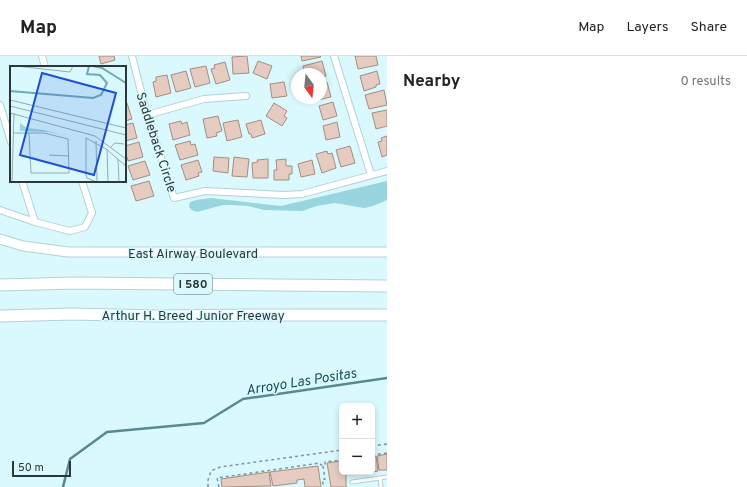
<!DOCTYPE html>
<meta charset="utf-8">
<style>
body{margin:0;font-family:Overpass,sans-serif;background:#f6f6f6;color:#222}
.controls{position:absolute;right:12px;bottom:12px;display:grid;overflow:hidden;border-radius:6px;box-shadow:0 2px 6px #0003}
.controls button{width:36px;height:36px;display:grid;place-items:center;padding:0;border:0;border-bottom:1px solid #e0e0e0;background:#fff;color:#222;font:20px sans-serif}
.compass{position:absolute;left:291px;top:12px;width:36px;height:36px;border-radius:50%;background:#fff;box-shadow:0 2px 6px #0003;rotate:165deg}
.scale{position:absolute;left:12px;bottom:10px;width:59px;box-sizing:border-box;padding-left:4px;border:2px solid #2b3739;border-top:0;font-size:11px;line-height:14px;white-space:nowrap;color:#2b3739;-webkit-text-stroke:3px #daf9fe;paint-order:stroke}
.list{margin:0;padding:0;list-style:none}
h2{display:flex;justify-content:space-between;align-items:center;height:52px;margin:0;padding:0 16px;font-size:17px}
h2 small{font-size:13px;font-weight:400;color:#767676}
.map{position:relative;flex:none;width:387px;height:431px;overflow:hidden}
header{display:flex;align-items:center;gap:24px;box-sizing:border-box;height:56px;padding:0 20px;background:#fff;border-bottom:1px solid #e0e0e0}
header strong{font-size:19px}
nav{display:flex;gap:22px;margin-inline-start:auto;font-size:14px}
main{display:flex}
aside{flex:1;background:#fff}
.map>svg:first-child{display:block}
.green{fill:#98d5de}
.lines{fill:none;stroke-linecap:round;stroke-linejoin:round}
.stream{stroke:#598890;stroke-width:2.5}
.building{fill:#e5cbc0;stroke:#a58d82}
.lane-casing{stroke:#b3d1d6;stroke-width:5}
.street-casing{stroke:#b3d1d6;stroke-width:8}
.secondary-casing{stroke:#b3d1d6;stroke-width:11}
.highway-casing{stroke:#b3d1d6;stroke-width:13}
.path{stroke:#809599;stroke-width:1.5;stroke-dasharray:3 3;stroke-linecap:butt}
.lane{stroke:#fff;stroke-width:3}
.street{stroke:#fff;stroke-width:6}
.secondary{stroke:#fff;stroke-width:9}
.highway{stroke:#fff;stroke-width:11}
.labels{text-anchor:middle;stroke-width:3;stroke-linejoin:round;paint-order:stroke}
.shield{fill:#daf9fe;stroke:#607174;stroke-width:1}
.shield-label{font-size:12px;font-weight:bold;fill:#2b3739}
.street-label{font-size:13px;fill:#2b3739;stroke:#daf9fe}
.water-label{font-size:14px;font-style:italic;fill:#154c54;stroke:#daf9fe}
.inset-river{fill:none;stroke:#6dabb5;stroke-width:2}
.inset-road{fill:none;stroke:#94abaf;stroke-width:1}
.view{fill:#1d4ed8;fill-opacity:0.15;stroke:#1d4ed8;stroke-width:2}
.inset-edge{fill:none;stroke:#2b3739;stroke-width:2}
</style>
<header>
<strong>Map</strong>
<nav><a>Map</a><a>Layers</a><a>Share</a></nav>
</header>
<main>
<div class="map">
<svg width="387" height="431" viewBox="0 0 387 431">
<rect width="100%" height="100%" fill="#daf9fe"/>
<polygon class="green" points="387,125 387,144 373,150 364,152 335,147 317,150 302,155 264,154 248,150 232,149 223,149 197,156 192,154 189,151 190,146 196,144 211,142 281,150"/>
<g class="lines">
<polyline class="stream" points="63,431 70,403 107,376 204,367 243,343 387,322"/>
</g>
<g class="building">
<polygon points="99,0 114,0 115,4 101,8"/>
<polygon points="247,0 249,17 233,18 232,1"/>
<polygon points="301,0 320,0 321,1 302,5"/>
<polygon points="355,0 376,0 378,9 358,13"/>
<polygon points="258,5 272,10 267,23 253,17"/>
<polygon points="322,5 326,20 321,21 321,18 305,18 303,10"/>
<polygon points="225,6 230,24 216,28 211,13 215,12 214,9"/>
<polygon points="206,10 210,27 195,31 190,13"/>
<polygon points="186,15 191,32 176,36 171,19"/>
<polygon points="377,15 380,28 376,29 376,31 364,35 360,20"/>
<polygon points="167,19 171,37 156,41 153,26 156,25 156,21"/>
<polygon points="284,26 287,40 272,42 270,28"/>
<polygon points="327,26 331,41 314,45 314,42 321,42 321,27"/>
<polygon points="384,34 387,49 369,53 365,39"/>
<polygon points="333,46 337,60 323,64 319,50"/>
<polygon points="127,47 132,63 125,65 125,48"/>
<polygon points="274,47 287,55 284,60 287,62 282,70 266,60"/>
<polygon points="387,54 387,70 376,73 372,57"/>
<polygon points="218,60 222,75 216,77 217,80 207,82 203,63"/>
<polygon points="238,64 242,81 227,85 223,67"/>
<polygon points="261,64 265,78 252,82 251,78 249,78 246,68"/>
<polygon points="181,65 182,68 187,66 190,79 173,84 169,68"/>
<polygon points="337,66 340,81 326,84 323,70"/>
<polygon points="133,67 137,82 125,85 125,69"/>
<polygon points="387,80 387,99 382,101 378,86 382,85 381,82"/>
<polygon points="190,85 191,89 195,88 198,99 180,104 175,89"/>
<polygon points="139,86 143,101 128,105 127,101 125,102 125,90"/>
<polygon points="350,90 355,107 341,111 336,94"/>
<polygon points="327,95 328,98 332,97 336,112 322,117 316,98"/>
<polygon points="214,101 229,102 228,117 213,115"/>
<polygon points="234,101 249,103 247,121 232,120"/>
<polygon points="268,103 268,122 253,122 252,107 258,106 257,104"/>
<polygon points="286,103 286,110 292,110 292,118 289,118 289,124 274,124 274,114 277,114 276,104"/>
<polygon points="198,104 202,116 198,117 199,120 186,124 181,109"/>
<polygon points="312,104 315,118 301,121 298,108"/>
<polygon points="145,105 150,119 133,124 128,110"/>
<polygon points="149,125 154,140 136,145 131,130"/>
<polygon points="387,398 387,414 379,414 377,400"/>
<polygon points="376,400 378,415 372,416 372,401"/>
<polygon points="342,405 342,416 351,416 346,417 346,431 331,431 327,407"/>
<polygon points="318,410 321,431 305,431 304,423 297,424 297,427 273,430 270,416"/>
<polygon points="269,416 271,430 222,431 221,423"/>
</g>
<g class="lines">
<g class="lane-casing">
<g id="lane">
<polyline points="380,422 381,431"/>
<polyline points="352,426 387,421"/>
</g>
</g>
<g class="street-casing">
<g id="street">
<polyline points="42,0 45,11"/>
<polyline points="132,0 147,59 174,142 205,135 284,139 302,138 387,115"/>
<polyline points="334,0 371,119"/>
<polyline points="0,49 11,86"/>
<polyline points="147,59 204,43 246,40"/>
<polyline points="22,125 35,166"/>
<polyline points="0,154 35,166 70,175 85,171 92,157 82,125"/>
</g>
</g>
<g class="secondary-casing">
<polyline id="secondary" points="0,183 23,190 68,196 387,196"/>
</g>
<g class="highway-casing">
<g id="highway">
<polyline points="0,229 75,227 387,230"/>
<polyline points="0,260 72,258 159,260 257,259 387,259"/>
</g>
</g>
<g class="path">
<polyline points="372,390 387,388"/>
<polyline points="372,399 387,397"/>
<polyline points="323,410 325,423 322,424 324,431"/>
<polyline points="208,431 208,424 211,415 220,411 342,394"/>
<polyline points="219,431 217,422 320,407 321,409 325,409 325,406 342,404"/>
</g>
<use href="#lane" class="lane"/>
<use href="#street" class="street"/>
<use href="#secondary" class="secondary"/>
<use href="#highway" class="highway"/>
</g>
<g class="labels">
<rect class="shield" x="174" y="218" width="38" height="20" rx="3"/>
<g class="shield-label">
<text x="193" y="232">I 580</text>
</g>
<g class="street-label">
<text transform="translate(157 86) rotate(72)" y="5">Saddleback Circle</text>
<text x="193" y="202">East Airway Boulevard</text>
<text x="193" y="264">Arthur H. Breed Junior Freeway</text>
</g>
<g class="water-label">
<text transform="translate(301 325) rotate(-9)" y="5">Arroyo Las Positas</text>
</g>
</g>
<g transform="translate(10 10)">
<rect width="116" height="116" fill="#daf9fe"/>
<path d="M10 57 17 62 34 64 56 70 38 66 10 65Z" fill="#98d5de"/>
<path class="inset-river" d="M83 0 92 2 116 17M0 25 83 32 91 29 97 17 90 9 77 8 79 0"/>
<path class="inset-road" d="M6 0 60 6 63 0M0 34 116 62M0 40 116 69M0 47 85 70 116 93M3 67H34L58 73 59 107H21L19 67M86 75 87 116M101 81 105 77 114 78M97 83 98 116M39 89 59 90M108 93 109 116M2 116 4 47M86 116 77 112 76 109V72L96 83 116 100"/>
<path class="view" d="M32 7 106 27 84 109 10 89Z"/>
<rect width="116" height="116" class="inset-edge"/>
</g>
</svg>
<div class="controls">
<button>+</button>
<button>−</button>
</div>
<svg class="compass" viewBox="-18 -18 36 36"><path d="M0-13l5 13h-10z" fill="#e53935"/><path d="M0 13l5-13h-10z" fill="#767676"/></svg>
<div class="scale">50 m</div>
</div>
<aside>
<h2>Nearby<small>0 results</small></h2>
<ul class="list">
</ul>
</aside>
</main>
